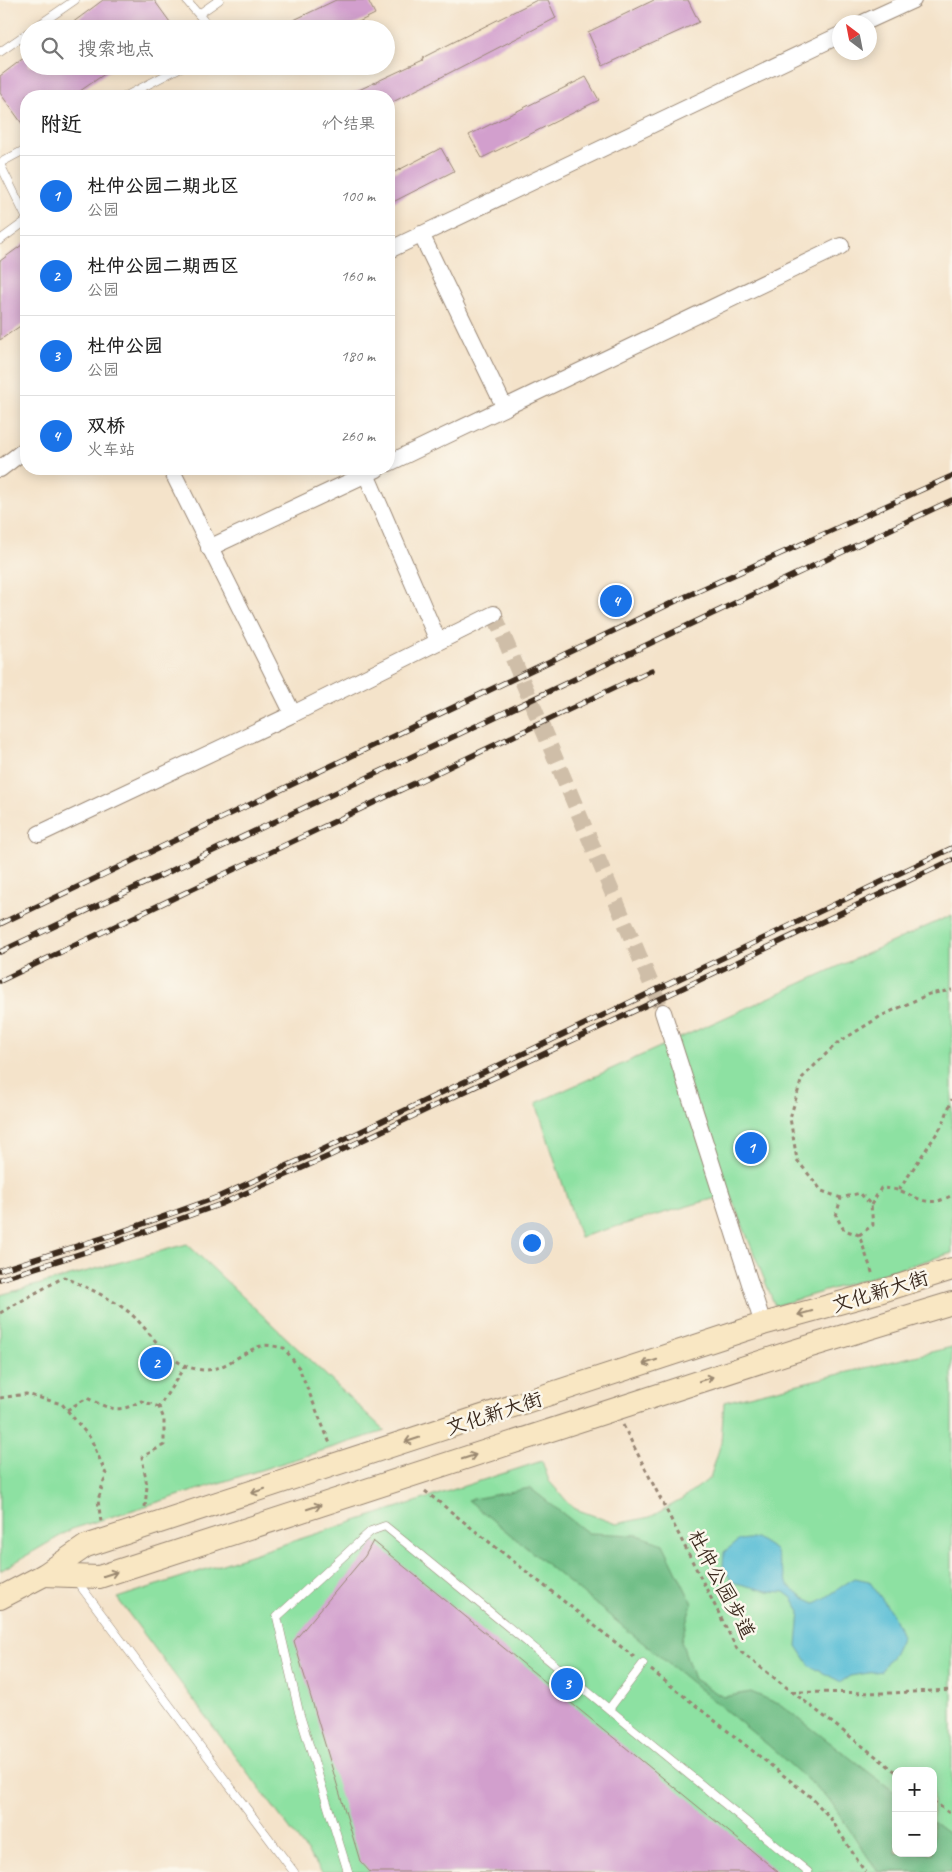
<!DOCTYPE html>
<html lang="zh">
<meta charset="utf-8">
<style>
body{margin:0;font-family:Caveat,"LXGW WenKai TC",sans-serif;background:#f6f6f6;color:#222}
.controls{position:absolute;right:15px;bottom:15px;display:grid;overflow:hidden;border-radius:10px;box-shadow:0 2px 12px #0003}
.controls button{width:45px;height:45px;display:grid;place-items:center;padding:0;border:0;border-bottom:1px solid #e0e0e0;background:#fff;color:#222;font:25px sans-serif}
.compass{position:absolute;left:832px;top:15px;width:45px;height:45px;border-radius:50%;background:#fff;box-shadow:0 2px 12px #0003;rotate:328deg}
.you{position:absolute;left:531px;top:1242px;width:18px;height:18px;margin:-12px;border:4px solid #fff;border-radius:50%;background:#1a73e8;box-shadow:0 0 0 8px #1a73e833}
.badge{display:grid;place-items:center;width:32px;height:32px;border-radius:50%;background:#1a73e8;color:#fff;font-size:16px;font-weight:700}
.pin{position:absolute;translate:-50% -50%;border:2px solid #fff;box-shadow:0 1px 5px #0006}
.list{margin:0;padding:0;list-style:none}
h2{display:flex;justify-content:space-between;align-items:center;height:65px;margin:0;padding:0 20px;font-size:21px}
h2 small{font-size:16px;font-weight:400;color:#767676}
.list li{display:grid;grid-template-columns:32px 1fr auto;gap:15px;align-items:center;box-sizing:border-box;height:80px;padding:0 20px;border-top:1px solid #e0e0e0}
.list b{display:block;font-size:19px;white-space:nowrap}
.list p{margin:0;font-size:16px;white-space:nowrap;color:#767676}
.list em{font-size:16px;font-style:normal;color:#767676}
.icon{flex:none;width:28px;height:28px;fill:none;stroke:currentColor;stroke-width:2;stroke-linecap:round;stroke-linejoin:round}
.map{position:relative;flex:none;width:952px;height:1872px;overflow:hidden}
.search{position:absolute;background:#fff;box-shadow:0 2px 12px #0003;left:20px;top:20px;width:375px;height:55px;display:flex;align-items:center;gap:12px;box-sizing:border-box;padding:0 18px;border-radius:28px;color:#767676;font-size:19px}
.panel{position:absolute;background:#fff;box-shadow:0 2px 12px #0003;left:20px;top:90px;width:375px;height:385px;border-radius:20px}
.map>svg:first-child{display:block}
.green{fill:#8de1a2;stroke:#648660;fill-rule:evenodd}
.forest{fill:#72bf88;stroke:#567453}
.water{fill:#57bdd5;stroke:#49747a}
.building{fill:#d29fcd}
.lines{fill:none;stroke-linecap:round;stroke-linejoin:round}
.street-tunnel{stroke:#cfbea8;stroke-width:16;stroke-dasharray:16 8;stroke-linecap:butt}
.lane-casing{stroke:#988674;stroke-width:9}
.street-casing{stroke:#988674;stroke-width:18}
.secondary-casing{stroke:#988674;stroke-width:24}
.path{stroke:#988674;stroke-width:3;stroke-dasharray:4 4;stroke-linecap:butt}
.lane{stroke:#fff;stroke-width:8}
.street{stroke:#fff;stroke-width:16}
.secondary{stroke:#f9e7c3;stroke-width:22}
.rail-casing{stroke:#3b2a1e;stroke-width:5.5}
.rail{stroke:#fbf7ec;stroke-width:4;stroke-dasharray:11;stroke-linecap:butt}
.oneway{stroke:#9a8870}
.labels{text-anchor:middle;stroke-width:5;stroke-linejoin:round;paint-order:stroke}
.street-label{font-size:20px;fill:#3b2a1e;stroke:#fbf7ec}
</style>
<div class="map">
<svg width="952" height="1872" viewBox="0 0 952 1872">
<rect width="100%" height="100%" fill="#fbf7ec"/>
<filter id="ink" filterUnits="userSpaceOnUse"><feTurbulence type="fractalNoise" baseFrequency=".02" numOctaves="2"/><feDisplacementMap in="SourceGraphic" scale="10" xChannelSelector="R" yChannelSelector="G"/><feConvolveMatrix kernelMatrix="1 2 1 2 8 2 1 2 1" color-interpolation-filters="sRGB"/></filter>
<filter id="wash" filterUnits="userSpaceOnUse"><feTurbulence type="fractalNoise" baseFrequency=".0096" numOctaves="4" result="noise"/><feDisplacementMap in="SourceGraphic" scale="20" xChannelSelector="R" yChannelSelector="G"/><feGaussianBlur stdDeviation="1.12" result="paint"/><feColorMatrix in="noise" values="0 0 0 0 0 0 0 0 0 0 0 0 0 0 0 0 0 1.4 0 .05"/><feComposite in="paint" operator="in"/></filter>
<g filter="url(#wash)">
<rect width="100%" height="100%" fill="#f4e3ca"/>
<g class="green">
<polygon points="952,915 952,1253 775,1306 730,1194 580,1237 536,1103"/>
<polygon points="187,1244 385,1431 72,1529 0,1571 0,1295"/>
<path d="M952 1347V1872H322L117 1598 542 1461 549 1481 573 1508 616 1524 650 1517 681 1500 710 1478 721 1443 724 1402ZM896 1771H933V1853H896Z"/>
</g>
<polygon class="forest" points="530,1488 588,1533 638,1535 663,1544 692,1603 681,1641 694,1679 723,1697 751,1692 781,1705 896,1793 896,1853 933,1853 933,1822 952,1836 952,1872 878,1872 829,1799 768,1745 468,1500"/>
<path class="water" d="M756 1538 775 1550 788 1585 802 1597 815 1603C830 1597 840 1586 855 1578L869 1581 892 1613 902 1636 894 1653 881 1671 850 1676 841 1682 810 1666 797 1646 800 1611 792 1598 784 1592 767 1591 732 1582 723 1566 724 1552 739 1540Z"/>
<g id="blocks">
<g class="building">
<polygon points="103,0 154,0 175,29 64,29"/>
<polygon points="336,0 368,0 375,14 344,29 275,29"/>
<polygon points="537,0 548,0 556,18 389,104 389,96 346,96 423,60 422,58"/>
<polygon points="654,0 688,0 699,22 603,66 588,32"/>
<polygon points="29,54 29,66 116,66 73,96 26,96 26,129 0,93 0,76"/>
<polygon points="586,77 599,100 482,158 469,135"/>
<polygon points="441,148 454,171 389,204 389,175"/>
<polygon points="26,242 26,322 0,340 0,261"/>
<polygon points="373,1541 778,1872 370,1872 360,1861 294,1641 365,1556"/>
</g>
</g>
</g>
<g filter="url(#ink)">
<use href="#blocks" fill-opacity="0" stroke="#988674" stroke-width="1"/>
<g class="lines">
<polyline class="street-tunnel" points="494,614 663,1012"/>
<g class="lane-casing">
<g id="lane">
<polyline points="186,0 211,29"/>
<polyline points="199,14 219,0"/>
<polyline points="33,29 75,0"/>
<polyline points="0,52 29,32"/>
<polyline points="126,96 183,66"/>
<polyline points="0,163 26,149"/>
<polyline points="0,164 26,217"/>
<polyline points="0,240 26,221"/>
<polyline points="76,1580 294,1872"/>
<polyline points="609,1709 643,1664"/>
<polyline points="348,1872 299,1712 277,1617 371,1531 385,1526 808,1872"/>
</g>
</g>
<g class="street-casing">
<g id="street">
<polyline points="865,22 913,0"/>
<polyline points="421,234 505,408"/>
<polyline points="389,250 840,35"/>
<polyline points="389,463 841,246"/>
<polyline points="0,469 26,449"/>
<polyline points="366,474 438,641"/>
<polyline points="209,548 377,469"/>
<polyline points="293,714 494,614"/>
<polyline points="39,834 293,714 171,469"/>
<polyline points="663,1012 763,1324"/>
</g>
</g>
<g class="secondary-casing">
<g id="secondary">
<polyline points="44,1575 99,1577 794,1351 952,1303"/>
<polyline points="0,1598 44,1575 86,1546 763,1324 879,1292 952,1269"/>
</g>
</g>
<g class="path">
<polyline points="899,1190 943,1124 952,1099"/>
<polyline points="841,1198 822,1191 797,1160 790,1118 802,1078 836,1044 881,1016 929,994 952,990"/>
<path d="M871 1205 881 1188C887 1188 895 1189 901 1191 920 1199 930 1208 952 1195"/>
<polyline points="859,1235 873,1225 871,1205 860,1193 841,1198 836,1216 844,1230 859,1235 873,1275"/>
<path d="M0 1313 64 1277C86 1287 106 1296 125 1309 152 1329 166 1369 205 1370 225 1370 243 1351 261 1346 267 1344 277 1347 284 1348L299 1368 331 1446"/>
<polyline points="0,1398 26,1394 62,1404 91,1439 106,1474 98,1500 101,1522"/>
<path d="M67 1410 87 1398C110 1409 118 1414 141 1401L159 1407"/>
<polyline points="623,1425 737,1649 896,1772"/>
<polyline points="425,1491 634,1657"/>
<polyline points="145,1507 147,1486 142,1457 164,1445 164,1419 159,1407 186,1364"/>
<polyline points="651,1670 812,1798 831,1819 865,1872"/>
<polyline points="792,1692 891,1693 952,1690"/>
<polyline points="933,1801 952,1815"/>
</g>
<use href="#lane" class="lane"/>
<use href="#street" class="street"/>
<use href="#secondary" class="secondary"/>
<g class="rail-casing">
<g id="rail">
<polyline points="0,924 678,600 952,476"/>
<polyline points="0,952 952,500"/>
<polyline points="0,981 652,670"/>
<polyline points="0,1270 112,1235 218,1197 324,1149 952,848"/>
<polyline points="0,1279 114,1243 221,1204 329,1156 952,860"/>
</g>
</g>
<use href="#rail" class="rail"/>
</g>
<defs><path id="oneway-shaft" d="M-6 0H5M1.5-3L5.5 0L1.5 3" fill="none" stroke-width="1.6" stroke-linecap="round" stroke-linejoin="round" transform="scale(1.25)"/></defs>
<g class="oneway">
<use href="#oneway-shaft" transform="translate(805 1313) rotate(165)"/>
<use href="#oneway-shaft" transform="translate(650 1362) rotate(162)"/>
<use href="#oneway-shaft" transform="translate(706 1379) rotate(-18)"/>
<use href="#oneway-shaft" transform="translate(412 1440) rotate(162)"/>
<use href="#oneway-shaft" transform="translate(469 1457) rotate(-18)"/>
<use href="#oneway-shaft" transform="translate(258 1491) rotate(162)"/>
<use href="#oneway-shaft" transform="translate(314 1507) rotate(-18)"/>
<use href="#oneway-shaft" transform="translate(110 1574) rotate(-18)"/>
</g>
</g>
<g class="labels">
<g class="street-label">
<text transform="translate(880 1291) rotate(-17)" y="7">文化新大街</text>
<text transform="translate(494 1413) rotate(-18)" y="7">文化新大街</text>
<text transform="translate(722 1584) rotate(62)" y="7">杜仲公园步道</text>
</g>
</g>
</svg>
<div class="controls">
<button>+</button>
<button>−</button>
</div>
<svg class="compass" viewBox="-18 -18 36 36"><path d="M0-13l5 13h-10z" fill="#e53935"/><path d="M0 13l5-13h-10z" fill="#767676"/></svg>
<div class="you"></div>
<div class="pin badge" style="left:751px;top:1148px">1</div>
<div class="pin badge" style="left:156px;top:1363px">2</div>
<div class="pin badge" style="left:567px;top:1684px">3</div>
<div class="pin badge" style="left:616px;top:601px">4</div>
<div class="search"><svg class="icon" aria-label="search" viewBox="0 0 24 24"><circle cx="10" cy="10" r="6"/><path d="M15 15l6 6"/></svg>搜索地点</div>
<section class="panel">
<h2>附近<small>4个结果</small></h2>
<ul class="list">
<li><span class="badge">1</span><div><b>杜仲公园二期北区</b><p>公园</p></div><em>100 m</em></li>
<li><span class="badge">2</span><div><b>杜仲公园二期西区</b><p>公园</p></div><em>160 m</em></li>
<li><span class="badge">3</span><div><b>杜仲公园</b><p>公园</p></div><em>180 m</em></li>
<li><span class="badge">4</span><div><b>双桥</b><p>火车站</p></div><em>260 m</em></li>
</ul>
</section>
</div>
